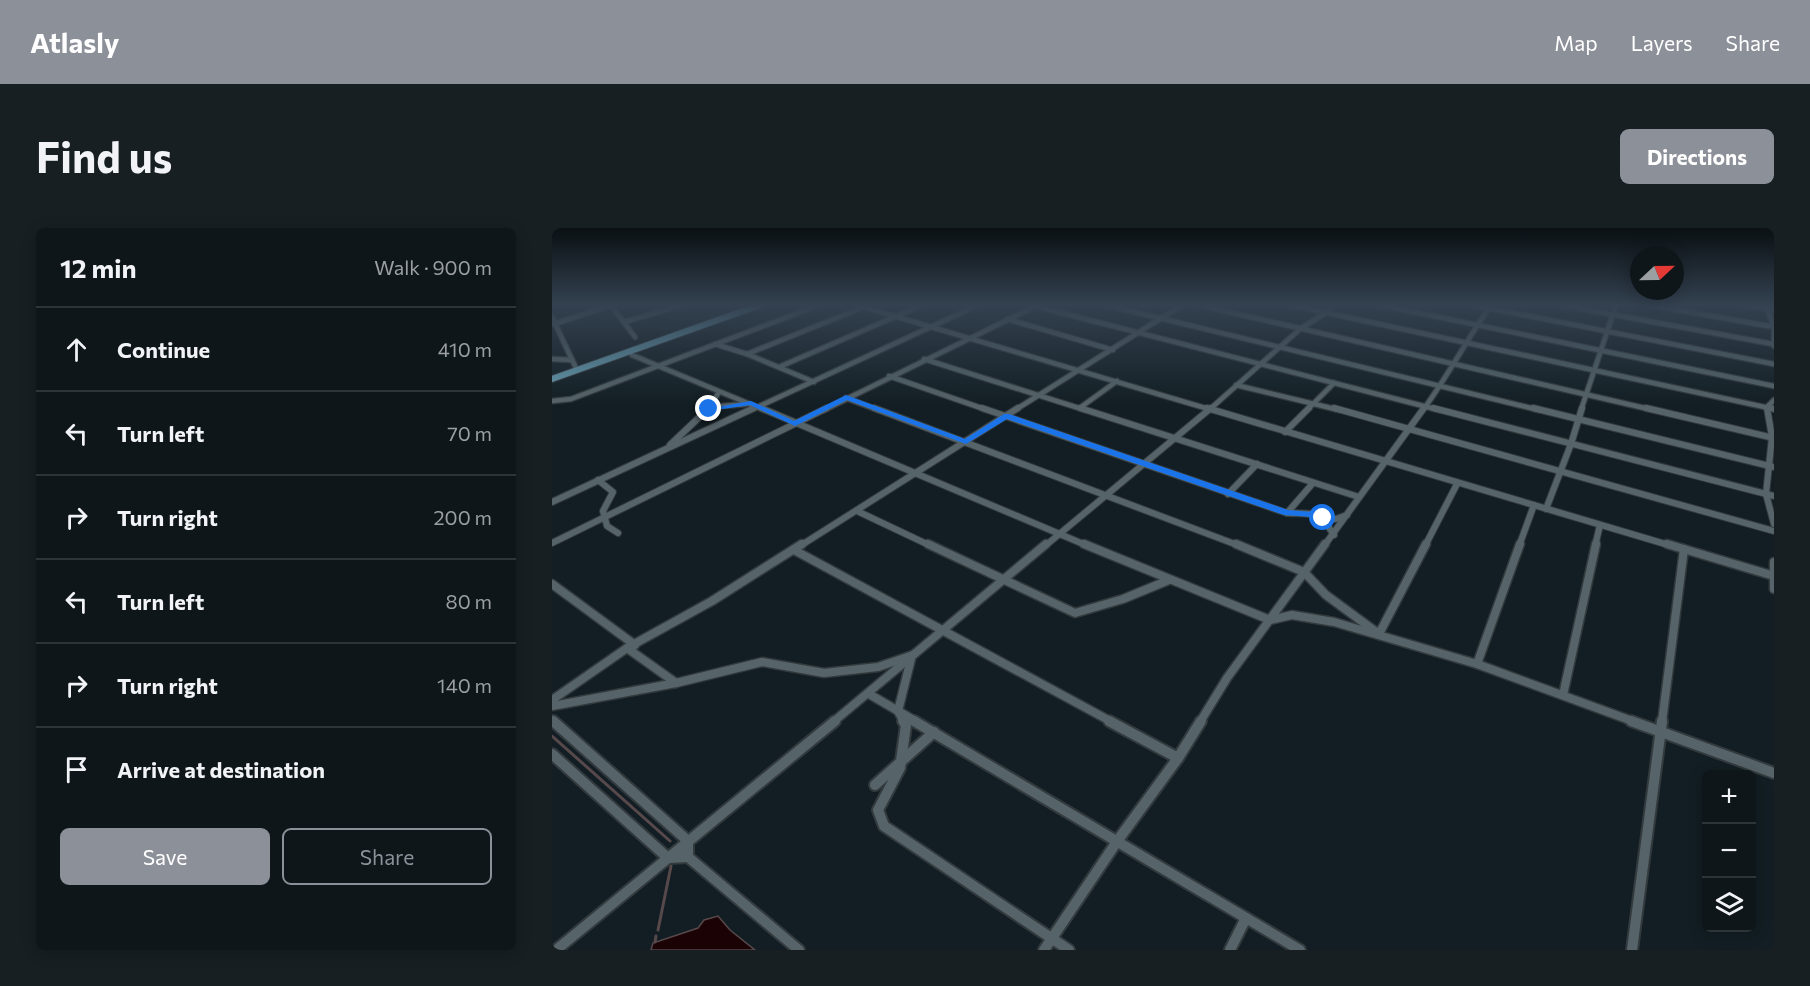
<!DOCTYPE html>
<meta charset="utf-8">
<style>
body{margin:0;font-family:Commissioner,sans-serif;background:#171f23;color:#f1f3f6}
.controls{position:absolute;right:18px;bottom:18px;display:grid;overflow:hidden;border-radius:9px;box-shadow:0 3px 15px #0003}
.controls button{width:54px;height:54px;display:grid;place-items:center;padding:0;border:0;border-bottom:2px solid #2e3539;background:#0e161a;color:#f1f3f6;font:30px sans-serif}
.compass{position:absolute;left:1078px;top:18px;width:54px;height:54px;border-radius:50%;background:#0e161a;box-shadow:0 3px 15px #0003;rotate:68deg}
.stop{position:absolute;width:18px;height:18px;margin:-14px;border:4px solid #1a73e8;border-radius:50%;background:#fff}
.stop.end{background:#1a73e8;border-color:#fff;box-shadow:0 2px 6px #0008}
.list{margin:0;padding:0;list-style:none}
h2{display:flex;justify-content:space-between;align-items:center;height:78px;margin:0;padding:0 24px;font-size:26px}
h2 small{font-size:20px;font-weight:400;color:#9b9fa2}
.list li{display:grid;grid-template-columns:39px 1fr auto;gap:18px;align-items:center;box-sizing:border-box;height:84px;padding:0 24px;border-top:2px solid #2e3539}
.list b{display:block;font-size:22px;white-space:nowrap}
.list em{font-size:20px;font-style:normal;color:#9b9fa2}
.actions{display:flex;gap:12px;padding:18px 24px}
.actions a{flex:1;padding:14px 0;border:2px solid #8c9099;border-radius:9px;text-align:center;font-size:21px;color:#8c9099}
.actions .main{background:#8c9099;color:#fff}
.icon{flex:none;width:33px;height:33px;fill:none;stroke:currentColor;stroke-width:2;stroke-linecap:round;stroke-linejoin:round}
.map{position:relative;flex:none;width:1222px;height:722px;overflow:hidden;border-radius:9px}
header{display:flex;align-items:center;gap:36px;box-sizing:border-box;height:84px;padding:0 30px;background:#8c9099;color:#fff}
header strong{font-size:28px}
nav{display:flex;gap:33px;margin-inline-start:auto;font-size:21px}
.intro{display:flex;align-items:center;justify-content:space-between;box-sizing:border-box;height:144px;padding:0 36px}
h1{margin:0;font-size:42px}
.button{padding:15px 27px;border-radius:9px;background:#8c9099;color:#fff;font-size:21px;font-weight:700}
main{display:flex;gap:36px;padding:0 36px}
aside{flex:1;background:#0e161a;border-radius:9px;box-shadow:0 3px 15px #0003}
.map>svg:first-child{display:block}
.water{fill:#1b0305;stroke:#57494b;stroke-width:1.5}
.lines{fill:none;stroke-linecap:round;stroke-linejoin:round}
.stream{stroke:#57494b;stroke-width:3}
.minor-far3-casing{stroke:#333a3e;stroke-width:7}
.minor-far2-casing{stroke:#333a3e;stroke-width:8}
.minor-far1-casing{stroke:#333a3e;stroke-width:11}
.minor-casing{stroke:#333a3e;stroke-width:14}
.major-casing{stroke:#333a3e;stroke-width:8}
.minor-far3{stroke:#566469;stroke-width:4.5}
.minor-far2{stroke:#566469;stroke-width:6}
.minor-far1{stroke:#566469;stroke-width:8}
.minor{stroke:#566469;stroke-width:10}
.major{stroke:#67a0b3;stroke-width:6}
.route{fill:#1a73e8}
</style>
<header>
<strong>Atlasly</strong>
<nav><a>Map</a><a>Layers</a><a>Share</a></nav>
</header>
<div class="intro"><h1>Find us</h1><a class="button">Directions</a></div>
<main>
<aside>
<h2>12 min<small>Walk · 900 m</small></h2>
<ul class="list">
<li><svg class="icon" aria-label="ahead" viewBox="0 0 24 24"><path d="M12 20V5M6 11l6-6 6 6"/></svg><div><b>Continue</b></div><em>410 m</em></li>
<li><svg class="icon" aria-label="left" viewBox="0 0 24 24"><path d="M17 20v-9H6M10 6l-5 5 5 5"/></svg><div><b>Turn left</b></div><em>70 m</em></li>
<li><svg class="icon" aria-label="right" viewBox="0 0 24 24"><path d="M7 20v-9h11M14 6l5 5-5 5"/></svg><div><b>Turn right</b></div><em>200 m</em></li>
<li><svg class="icon" aria-label="left" viewBox="0 0 24 24"><path d="M17 20v-9H6M10 6l-5 5 5 5"/></svg><div><b>Turn left</b></div><em>80 m</em></li>
<li><svg class="icon" aria-label="right" viewBox="0 0 24 24"><path d="M7 20v-9h11M14 6l5 5-5 5"/></svg><div><b>Turn right</b></div><em>140 m</em></li>
<li><svg class="icon" aria-label="arrive" viewBox="0 0 24 24"><path d="M6 21V4h12l-3 4 3 4H6"/></svg><div><b>Arrive at destination</b></div></li>
</ul>
<div class="actions"><a class="main">Save</a><a>Share</a></div>
</aside>
<div class="map">
<svg width="1222" height="722" viewBox="0 0 1222 722">
<rect width="100%" height="100%" fill="#121e23"/>
<polygon class="water" points="166,688 178,702 203,722 99,722 101,715 146,700 152,692"/>
<g class="lines">
<g class="stream">
<polyline points="0,508 118,613"/>
<polyline points="106,702 119,638"/>
<polyline points="103,714 104,708"/>
</g>
<g class="minor-far3-casing">
<g id="minor-far3">
<polyline points="59,77 83,109"/>
<polyline points="305,77 660,182"/>
<polyline points="554,77 987,182"/>
<polyline points="647,77 1101,182"/>
<polyline points="739,77 1222,181"/>
<polyline points="828,77 1222,158"/>
<polyline points="921,77 1222,136"/>
<polyline points="1009,77 1221,116"/>
<polyline points="1098,77 1222,99"/>
<polyline points="1191,77 1222,82"/>
<polyline points="1214,77 1222,99 1222,118"/>
<polyline points="483,78 887,182"/>
<polyline points="0,89 23,138"/>
<polyline points="455,91 561,122"/>
<polyline points="72,94 130,77"/>
<polyline points="2,96 60,77"/>
<polyline points="163,116 195,126"/>
<polyline points="80,127 212,182"/>
<polyline points="0,131 20,132"/>
<polyline points="372,131 533,182"/>
<polyline points="227,139 370,77"/>
<polyline points="337,148 435,182"/>
<polyline points="262,154 195,126 314,78"/>
<polyline points="684,157 787,182"/>
<polyline points="294,170 326,182"/>
<polyline points="0,173 19,171 267,77"/>
<polyline points="158,179 194,176"/>
<polyline points="529,179 565,153"/>
<polyline points="156,182 167,164"/>
<polyline points="199,182 426,77"/>
<polyline points="272,182 486,77"/>
<polyline points="463,182 630,77"/>
<polyline points="657,182 748,101 775,84 781,77"/>
<polyline points="755,182 782,155"/>
<path d="M871 182C896 148 915 111 939 77"/>
<polyline points="1029,182 1064,77"/>
<polyline points="1215,182 1215,179 1222,172"/>
</g>
</g>
<g class="minor-far2-casing">
<g id="minor-far2">
<polyline points="209,180 536,318"/>
<polyline points="322,180 688,318"/>
<path d="M430 180 735 285C763 286 766 282 782 307"/>
<polyline points="528,180 807,269"/>
<polyline points="655,180 1120,318"/>
<polyline points="782,180 1222,303"/>
<polyline points="881,180 1222,268"/>
<polyline points="981,180 1222,239"/>
<polyline points="1094,180 1222,210"/>
<polyline points="1215,180 1220,209 1214,266 1222,296"/>
<polyline points="1219,180 1222,181"/>
<polyline points="733,204 757,180"/>
<polyline points="118,217 157,180"/>
<polyline points="46,252 61,264 51,283 55,298 66,305"/>
<polyline points="676,266 705,236"/>
<polyline points="0,274 202,180"/>
<polyline points="994,281 1019,216 1030,180"/>
<polyline points="305,283 379,318"/>
<polyline points="735,285 761,255"/>
<polyline points="771,290 784,291 795,287"/>
<polyline points="0,315 275,180"/>
<polyline points="248,318 466,180"/>
<polyline points="493,318 659,180"/>
<polyline points="772,318 872,180"/>
<polyline points="873,318 905,256"/>
<polyline points="967,318 982,277"/>
<polyline points="1043,318 1048,297"/>
</g>
</g>
<g class="minor-far1-casing">
<g id="minor-far1">
<polyline points="376,316 523,385 571,371 617,352"/>
<polyline points="532,316 718,392 740,387 782,394 925,436 1083,494"/>
<polyline points="684,316 752,344 774,367 827,406 874,316"/>
<polyline points="1115,316 1222,348"/>
<polyline points="242,322 560,494"/>
<polyline points="1222,334 1222,361"/>
<polyline points="0,356 83,417"/>
<polyline points="75,420 124,455"/>
<polyline points="925,436 968,316"/>
<polyline points="317,466 365,494"/>
<polyline points="1011,467 1044,316"/>
<polyline points="0,472 75,420 160,373 250,316"/>
<polyline points="0,478 124,455 210,434 272,445 326,439 361,427"/>
<polyline points="0,492 2,494"/>
<polyline points="281,494 494,316"/>
<polyline points="352,494 346,483 359,431"/>
<polyline points="648,494 675,450 773,316"/>
<polyline points="1110,494 1132,321"/>
</g>
</g>
<g class="minor-casing">
<g id="minor">
<polyline points="351,493 354,497 348,540 326,582 332,598 517,722"/>
<polyline points="362,493 748,722"/>
<polyline points="557,493 626,530"/>
<polyline points="1079,493 1222,545"/>
<polyline points="0,526 116,630 136,629 136,613 1,493"/>
<polyline points="323,557 382,504"/>
<polyline points="136,629 247,722"/>
<polyline points="4,722 283,493"/>
<polyline points="492,722 566,612 626,530 649,493"/>
<polyline points="678,722 694,690"/>
<polyline points="1080,722 1110,493"/>
</g>
</g>
<g class="major-casing">
<polyline id="major" points="0,151 208,77"/>
</g>
<use href="#minor-far3" class="minor-far3"/>
<use href="#minor-far2" class="minor-far2"/>
<use href="#minor-far1" class="minor-far1"/>
<use href="#minor" class="minor"/>
<use href="#major" class="major"/>
</g>
<linearGradient id="sky" x2="0" y2="1"><stop stop-color="#0a1013"/><stop offset="0.43" stop-color="#334150"/><stop offset="1" stop-color="#334150" stop-opacity="0"/></linearGradient>
<rect width="1222" height="178" fill="url(#sky)"/>
<polygon class="route" points="294,167 413,211 452,186 457,186 736,282 761,284 776,290 771,292 760,289 732,287 455,191 414,216 295,172 243,198 198,177 157,183 154,181 199,173 242,193"/>
</svg>
<div class="controls">
<button>+</button>
<button>−</button>
<button><svg class="icon" aria-label="layers" viewBox="0 0 24 24"><path d="M12 4l9 5-9 5-9-5zM3 14l9 5 9-5"/></svg></button>
</div>
<svg class="compass" viewBox="-18 -18 36 36"><path d="M0-13l5 13h-10z" fill="#e53935"/><path d="M0 13l5-13h-10z" fill="#9b9fa2"/></svg>
<div class="stop" style="left:771px;top:290px"></div>
<div class="stop end" style="left:157px;top:181px"></div>
</div>
</main>
